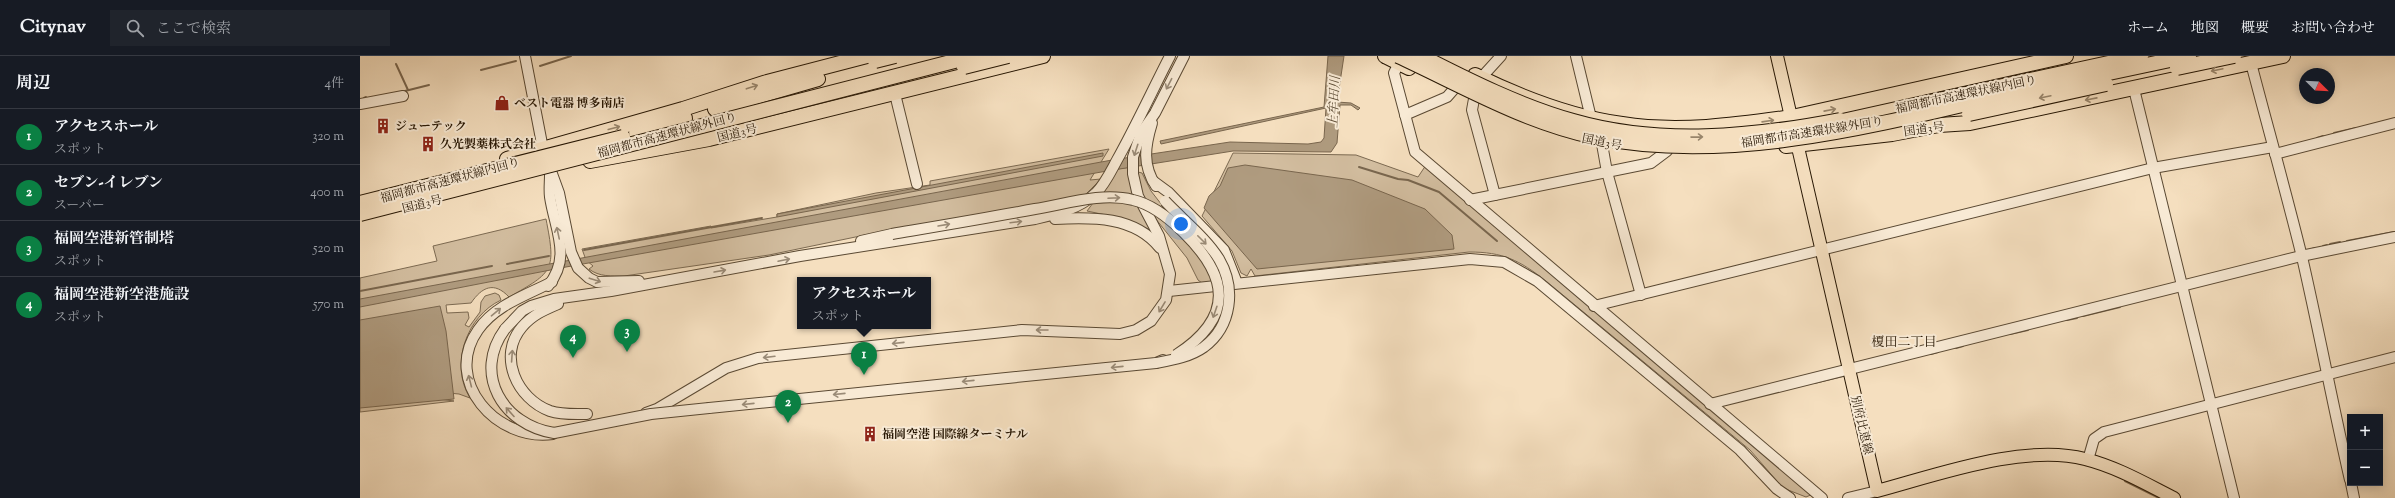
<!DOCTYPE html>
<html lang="ja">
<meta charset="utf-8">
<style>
body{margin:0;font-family:"Sorts Mill Goudy","Noto Serif JP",serif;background:#20242c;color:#f1f3f6}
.controls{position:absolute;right:12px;bottom:12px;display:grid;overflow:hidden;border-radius:0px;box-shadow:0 2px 10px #0003}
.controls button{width:36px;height:36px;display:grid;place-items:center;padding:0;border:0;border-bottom:1px solid #363941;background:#171b24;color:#f1f3f6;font:20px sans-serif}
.compass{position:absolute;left:1939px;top:12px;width:36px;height:36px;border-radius:50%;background:#171b24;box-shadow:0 2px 10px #0003;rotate:114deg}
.you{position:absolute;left:821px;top:168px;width:14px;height:14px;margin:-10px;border:3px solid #fff;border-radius:50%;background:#1a73e8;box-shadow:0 0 0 6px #1a73e833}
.badge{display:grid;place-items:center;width:26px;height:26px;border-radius:50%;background:#0b8043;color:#fff;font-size:13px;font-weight:700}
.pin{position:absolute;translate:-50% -33px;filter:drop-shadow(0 1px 2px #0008)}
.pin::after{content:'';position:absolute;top:21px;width:14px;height:12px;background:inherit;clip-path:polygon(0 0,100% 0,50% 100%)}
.popup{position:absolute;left:437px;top:221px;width:134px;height:52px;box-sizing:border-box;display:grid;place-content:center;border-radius:0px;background:#171b24;filter:drop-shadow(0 1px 3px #0005);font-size:13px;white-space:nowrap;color:#9ea1a6}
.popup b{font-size:15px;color:#f1f3f6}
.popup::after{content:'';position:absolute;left:50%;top:100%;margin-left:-8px;border:8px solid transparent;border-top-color:#171b24}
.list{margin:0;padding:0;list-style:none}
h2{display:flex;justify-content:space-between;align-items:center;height:52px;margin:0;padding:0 16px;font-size:17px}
h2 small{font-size:13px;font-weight:400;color:#9ea1a6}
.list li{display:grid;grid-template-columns:26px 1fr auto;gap:12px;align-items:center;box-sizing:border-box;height:56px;padding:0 16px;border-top:1px solid #363941}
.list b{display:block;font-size:15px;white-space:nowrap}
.list p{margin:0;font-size:13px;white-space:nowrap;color:#9ea1a6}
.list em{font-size:13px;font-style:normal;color:#9ea1a6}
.icon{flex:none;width:22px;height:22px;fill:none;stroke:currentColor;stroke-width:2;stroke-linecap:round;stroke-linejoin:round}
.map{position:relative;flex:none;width:2035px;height:442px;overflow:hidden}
header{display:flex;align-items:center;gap:24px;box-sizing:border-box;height:56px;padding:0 20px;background:#171b24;border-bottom:1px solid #363941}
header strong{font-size:19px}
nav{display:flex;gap:22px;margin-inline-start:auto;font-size:14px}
.search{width:280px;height:36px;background:#20242c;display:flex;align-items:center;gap:10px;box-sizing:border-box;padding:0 14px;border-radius:0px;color:#9ea1a6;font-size:15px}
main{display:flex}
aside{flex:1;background:#171b24}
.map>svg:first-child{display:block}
.grass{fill:#d2bd9f;stroke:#7c6a52}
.water{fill:#af9b7f;stroke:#79664e}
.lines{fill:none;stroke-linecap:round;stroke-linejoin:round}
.stream{stroke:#79664e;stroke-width:2}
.minor-tunnel{stroke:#ccb79a;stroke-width:10;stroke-dasharray:10 5;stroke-linecap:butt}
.minor-casing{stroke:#5a4933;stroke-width:12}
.major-casing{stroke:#271704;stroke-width:14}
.highway-casing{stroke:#271704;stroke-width:16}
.minor{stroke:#f8ead5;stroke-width:10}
.major{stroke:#f5dfbf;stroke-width:12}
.highway{stroke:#f5dfbf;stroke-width:14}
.minor-bridge-casing{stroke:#5a4933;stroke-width:12;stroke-linecap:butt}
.highway-bridge-casing{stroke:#271704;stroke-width:16;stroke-linecap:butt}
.minor-bridge{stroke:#f8ead5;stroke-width:10}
.highway-bridge{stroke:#f5dfbf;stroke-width:14}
.oneway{stroke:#98856b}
.oneway2{stroke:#9a8b77}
.labels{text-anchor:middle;stroke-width:4;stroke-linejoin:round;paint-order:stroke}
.street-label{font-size:12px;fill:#271704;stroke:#f8ead5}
.poi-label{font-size:12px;font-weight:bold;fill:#271704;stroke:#f8ead5;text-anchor:start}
.water-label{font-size:13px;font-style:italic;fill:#5d4c35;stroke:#f8ead5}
.neighbourhood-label{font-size:13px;fill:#271704;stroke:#f8ead5}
</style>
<header>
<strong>Citynav</strong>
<div class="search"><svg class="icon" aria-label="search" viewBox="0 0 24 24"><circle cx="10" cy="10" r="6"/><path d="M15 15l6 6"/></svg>ここで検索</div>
<nav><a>ホーム</a><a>地図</a><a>概要</a><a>お問い合わせ</a></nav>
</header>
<main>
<aside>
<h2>周辺<small>4件</small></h2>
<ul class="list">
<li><span class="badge">1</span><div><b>アクセスホール</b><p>スポット</p></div><em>320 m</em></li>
<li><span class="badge">2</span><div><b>セブン-イレブン</b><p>スーパー</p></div><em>400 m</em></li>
<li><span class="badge">3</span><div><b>福岡空港新管制塔</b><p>スポット</p></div><em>520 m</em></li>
<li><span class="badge">4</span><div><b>福岡空港新空港施設</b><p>スポット</p></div><em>570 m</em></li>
</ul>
</aside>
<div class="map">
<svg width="2035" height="442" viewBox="0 0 2035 442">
<rect width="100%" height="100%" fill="#f5dfbf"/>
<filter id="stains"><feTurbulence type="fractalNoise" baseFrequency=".005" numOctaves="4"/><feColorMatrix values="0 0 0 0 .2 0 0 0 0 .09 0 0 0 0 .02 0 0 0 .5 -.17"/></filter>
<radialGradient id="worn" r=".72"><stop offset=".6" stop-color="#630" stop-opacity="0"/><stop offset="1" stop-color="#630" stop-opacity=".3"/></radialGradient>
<g class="grass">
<path d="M749 93 730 124 741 123 722 142 505 179 409 199 264 220C252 220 239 221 229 213L233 210 226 204 222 193 351 170V172L417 161V158L516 137 570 129V125Z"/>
<path d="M873 97 996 99 1058 121 1066 109 1453 438 1446 441 1423 432 1390 394 1186 225C1159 204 1143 196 1109 196L895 220 891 213 887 220 881 217 872 195 842 160Z"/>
<polygon points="771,111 775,140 741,139 757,113"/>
<polygon points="778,116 782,117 791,135 805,153 781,141"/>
<polygon points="761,146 779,149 793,175 765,163 727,155 733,147"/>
<path d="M787 152C814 173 842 194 853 228L842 227 838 224 827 202Z"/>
<path d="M186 163C196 214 194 216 149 241 134 225 122 231 111 247L86 249 87 257 108 256 109 262 105 269 109 271 120 256 121 246 125 240 135 237 139 239 141 244C107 260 89 308 110 342L99 338 54 334 47 339 94 345 0 356V222L77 205 73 190Z"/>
</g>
<g class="water">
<polygon points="968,0 984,0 977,46 991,47 1000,52 998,54 991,49 980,49 977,87 971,96 873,95 747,115 206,211 0,251 0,243 752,104 870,86 948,88 961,86 964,82 966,52 801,88 800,85 964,51"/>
<polygon points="743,97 743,100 417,161 417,158"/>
<polygon points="885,109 992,124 1065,153 1092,179 1094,193 897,213 844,152 849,140 860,130 868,112"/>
<polygon points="80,250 86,275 94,343 0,352 0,264"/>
</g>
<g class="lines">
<g class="stream">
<polyline points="36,8 48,34"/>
<polyline points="180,10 211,0"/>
<polyline points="121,14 156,5"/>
<polyline points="45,35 69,29"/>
<polyline points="4,42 6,41"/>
<polyline points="1974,77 1996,72"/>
<polyline points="1957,82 1963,80"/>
<polyline points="999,111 1038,123 1048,124 1079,136 1137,185"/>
<polyline points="1987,185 2034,176"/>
<polyline points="1970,188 1980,186"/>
<polyline points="1963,190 1967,189"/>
<polyline points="1952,193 1955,192"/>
<polyline points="224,194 402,162"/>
<polyline points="147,208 189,200"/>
<polyline points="0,235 132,210"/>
<polyline points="1723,260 1760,251"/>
<polyline points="1707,264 1717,262"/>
<polyline points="1650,278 1668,274"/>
<polyline points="1596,292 1603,290"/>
<polyline points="1571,298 1578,296"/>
<polyline points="1454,327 1483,320"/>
<polyline points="1765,425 1799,442"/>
</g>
<polyline class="minor-tunnel" points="526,0 535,38"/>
<g class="minor-casing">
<g id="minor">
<polyline points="165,0 183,93 199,137 211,196 218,212 229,222 237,226 279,225"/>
<polyline points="1216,0 1231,62"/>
<polyline points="1039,7 1034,17 1055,96 1462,442"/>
<path d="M1891 7C1908 72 1926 136 1942 201 1959 275 1973 350 1990 424"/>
<polyline points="1121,22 1141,0"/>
<polyline points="1774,33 1874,442"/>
<polyline points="535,38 557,128"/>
<polyline points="1114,43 1112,54 1135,139"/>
<polyline points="0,48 43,40"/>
<polyline points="1045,59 1087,41 1094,33"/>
<path d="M792 67C785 90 782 109 796 130"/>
<polyline points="1242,88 1247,116 1281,239"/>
<polyline points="1915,98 2035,67"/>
<polyline points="793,125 808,136 864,194 877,227"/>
<polyline points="1110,144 1291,107 1307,95"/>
<path d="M695 163C732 161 775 160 800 192"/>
<polyline points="501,185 532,178"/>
<path d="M192 226C167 239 135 249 118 274 82 325 137 386 193 378"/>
<path d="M188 230C212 201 195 174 190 141 189 134 190 126 190 119"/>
<polyline points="809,235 1110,203 1144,206 1177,225 1380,394 1417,433 1430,442"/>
<path d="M198 248C184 254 172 259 162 271 137 300 157 343 190 355 202 359 215 358 227 358"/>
<polyline points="1234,250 1793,112 1913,91"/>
<path d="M145 273 162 255 171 250 194 243 251 235 440 200 675 163C697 158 719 153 736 137 745 128 751 115 757 104 776 70 792 35 810 0"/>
<polyline points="1350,348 1941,200 2035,181"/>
<polyline points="349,352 796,307 803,304"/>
<polyline points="286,357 297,353 366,312 398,302 662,274 760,278 776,274 791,265 806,244 810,218 799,180 778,140 773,118 773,101 781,77 795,57 824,0"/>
<polyline points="1728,404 1734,383 1744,376 2035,301"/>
<polyline points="1991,427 1994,442"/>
<polyline points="1488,442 1517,435"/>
</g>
</g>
<g class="major-casing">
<path id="major" d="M1417 0 1517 435C1577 419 1665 387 1725 403 1757 411 1786 428 1814 442"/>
</g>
<g class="highway-casing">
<g id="highway">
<polyline points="1025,0 1049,12"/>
<path d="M1115 19C1160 41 1211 61 1262 68 1317 77 1376 69 1432 61L1706 0"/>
<polyline points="355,53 458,23"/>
<polyline points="276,77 325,62"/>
<polyline points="1426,90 1532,78 1579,69 1610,67 1923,0"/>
<polyline points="147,103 323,53 407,26 507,0"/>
<polyline points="230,105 349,83 683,0"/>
</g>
</g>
<use href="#minor" class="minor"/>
<use href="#major" class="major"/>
<use href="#highway" class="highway"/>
<g class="minor-bridge-casing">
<g id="minor-bridge">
<path d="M532 178C579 170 627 162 675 153 706 148 742 136 773 144 804 151 849 196 857 226 866 259 841 283 816 299"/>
<path d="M145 273C112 318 143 369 194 377L291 358 349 352"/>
<path d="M796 307C812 304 830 301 844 291 872 270 876 232 859 203 846 182 823 164 805 145"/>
</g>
</g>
<g class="highway-bridge-casing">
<g id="highway-bridge">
<path d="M1038 0C1103 30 1164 66 1235 81 1365 108 1509 71 1636 41 1700 27 1765 14 1829 0"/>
<path d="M1061 0C1110 25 1160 50 1213 65 1300 90 1392 81 1480 64"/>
<polyline points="515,5 535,0"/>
<polyline points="604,11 648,0"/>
<polyline points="1817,12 1874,0"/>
<polyline points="1565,47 1781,0"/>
<polyline points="1609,58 1746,28"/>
<polyline points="0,147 263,81"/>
<polyline points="0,158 614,0"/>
</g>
</g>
<use href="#minor-bridge" class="minor-bridge"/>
<use href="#highway-bridge" class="highway-bridge"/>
</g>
<defs><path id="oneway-shaft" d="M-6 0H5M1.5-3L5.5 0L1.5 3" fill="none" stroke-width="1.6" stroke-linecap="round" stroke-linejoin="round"/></defs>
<g class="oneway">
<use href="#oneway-shaft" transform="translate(1857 14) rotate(168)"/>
<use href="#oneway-shaft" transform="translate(392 31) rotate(-18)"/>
<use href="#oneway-shaft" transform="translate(1685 41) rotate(168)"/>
<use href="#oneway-shaft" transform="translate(1731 43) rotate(169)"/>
<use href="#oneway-shaft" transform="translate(1470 54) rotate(-11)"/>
<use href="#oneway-shaft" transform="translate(1408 65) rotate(-8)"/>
<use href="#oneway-shaft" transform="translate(254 72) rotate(-15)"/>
<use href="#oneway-shaft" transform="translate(1337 81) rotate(-1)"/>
</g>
<g class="oneway2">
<use href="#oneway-shaft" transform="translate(809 28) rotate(117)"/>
<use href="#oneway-shaft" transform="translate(776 94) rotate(108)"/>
<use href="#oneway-shaft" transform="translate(754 142) rotate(-3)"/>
<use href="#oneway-shaft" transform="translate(656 166) rotate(-7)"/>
<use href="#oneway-shaft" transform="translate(584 169) rotate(-10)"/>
<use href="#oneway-shaft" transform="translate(198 177) rotate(-102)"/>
<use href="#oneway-shaft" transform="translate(842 184) rotate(45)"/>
<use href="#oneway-shaft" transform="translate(424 204) rotate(-12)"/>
<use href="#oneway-shaft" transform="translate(360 215) rotate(-10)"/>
<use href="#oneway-shaft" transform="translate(235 224) rotate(18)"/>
<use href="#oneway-shaft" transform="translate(802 251) rotate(121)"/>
<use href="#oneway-shaft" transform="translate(136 256) rotate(-40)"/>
<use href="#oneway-shaft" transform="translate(855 256) rotate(109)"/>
<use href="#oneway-shaft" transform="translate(682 274) rotate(-180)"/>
<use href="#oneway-shaft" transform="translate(538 287) rotate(174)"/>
<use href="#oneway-shaft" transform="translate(152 300) rotate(-86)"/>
<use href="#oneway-shaft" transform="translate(409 301) rotate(173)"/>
<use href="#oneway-shaft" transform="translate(757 311) rotate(174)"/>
<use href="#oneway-shaft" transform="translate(110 325) rotate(-104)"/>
<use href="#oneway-shaft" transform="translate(608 325) rotate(174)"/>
<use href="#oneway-shaft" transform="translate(479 338) rotate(174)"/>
<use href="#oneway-shaft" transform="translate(388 348) rotate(174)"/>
<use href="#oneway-shaft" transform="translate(150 356) rotate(-132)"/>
</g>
<defs>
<g id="shop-bare" transform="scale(1.2)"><path d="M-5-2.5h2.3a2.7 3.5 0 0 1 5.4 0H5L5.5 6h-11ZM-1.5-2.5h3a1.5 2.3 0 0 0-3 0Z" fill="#8f2418" stroke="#f8ead5" stroke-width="2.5" paint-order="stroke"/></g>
<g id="building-bare" transform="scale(1.2)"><path d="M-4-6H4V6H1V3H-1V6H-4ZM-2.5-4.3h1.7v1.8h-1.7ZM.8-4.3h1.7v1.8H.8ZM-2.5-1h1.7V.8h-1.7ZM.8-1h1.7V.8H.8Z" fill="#8f2418" stroke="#f8ead5" stroke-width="2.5" paint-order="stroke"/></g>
</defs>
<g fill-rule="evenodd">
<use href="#shop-bare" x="142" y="47"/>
<use href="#building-bare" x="23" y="70"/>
<use href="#building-bare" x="68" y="88"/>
<use href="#building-bare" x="510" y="378"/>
</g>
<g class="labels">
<g class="street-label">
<text transform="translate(1606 38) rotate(-12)" y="4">福岡都市高速環状線内回り</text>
<text transform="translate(1564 73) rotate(-8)" y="4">国道3号</text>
<text transform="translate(1452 76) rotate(-9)" y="4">福岡都市高速環状線外回り</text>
<text transform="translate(377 77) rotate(-14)" y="4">国道3号</text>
<text transform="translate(307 79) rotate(-15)" y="4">福岡都市高速環状線外回り</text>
<text transform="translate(1242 86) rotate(11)" y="4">国道3号</text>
<text transform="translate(90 124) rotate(-15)" y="4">福岡都市高速環状線内回り</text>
<text transform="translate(62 148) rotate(-14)" y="4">国道3号</text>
<text transform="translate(1502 369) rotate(77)" y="4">別府比恵線</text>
</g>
<g class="poi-label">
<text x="154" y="51">ベスト電器 博多南店</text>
<text x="35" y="74">ジューテック</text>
<text x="80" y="92">久光製薬株式会社</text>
<text x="522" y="382">福岡空港 国際線ターミナル</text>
</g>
<g class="water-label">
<text transform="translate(973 46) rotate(-87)" y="5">上牟田川</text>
</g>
<g class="neighbourhood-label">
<text x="1544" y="290">榎田二丁目</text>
</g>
</g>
<rect width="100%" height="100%" filter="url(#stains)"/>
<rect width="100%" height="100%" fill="url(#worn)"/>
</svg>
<div class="controls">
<button>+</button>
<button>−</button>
</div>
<svg class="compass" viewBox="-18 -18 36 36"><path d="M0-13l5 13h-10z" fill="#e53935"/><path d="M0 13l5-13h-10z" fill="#9ea1a6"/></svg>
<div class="you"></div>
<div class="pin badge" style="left:504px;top:319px">1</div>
<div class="popup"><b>アクセスホール</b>スポット</div>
<div class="pin badge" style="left:428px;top:367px">2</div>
<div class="pin badge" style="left:267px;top:296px">3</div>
<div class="pin badge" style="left:213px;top:302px">4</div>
</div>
</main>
